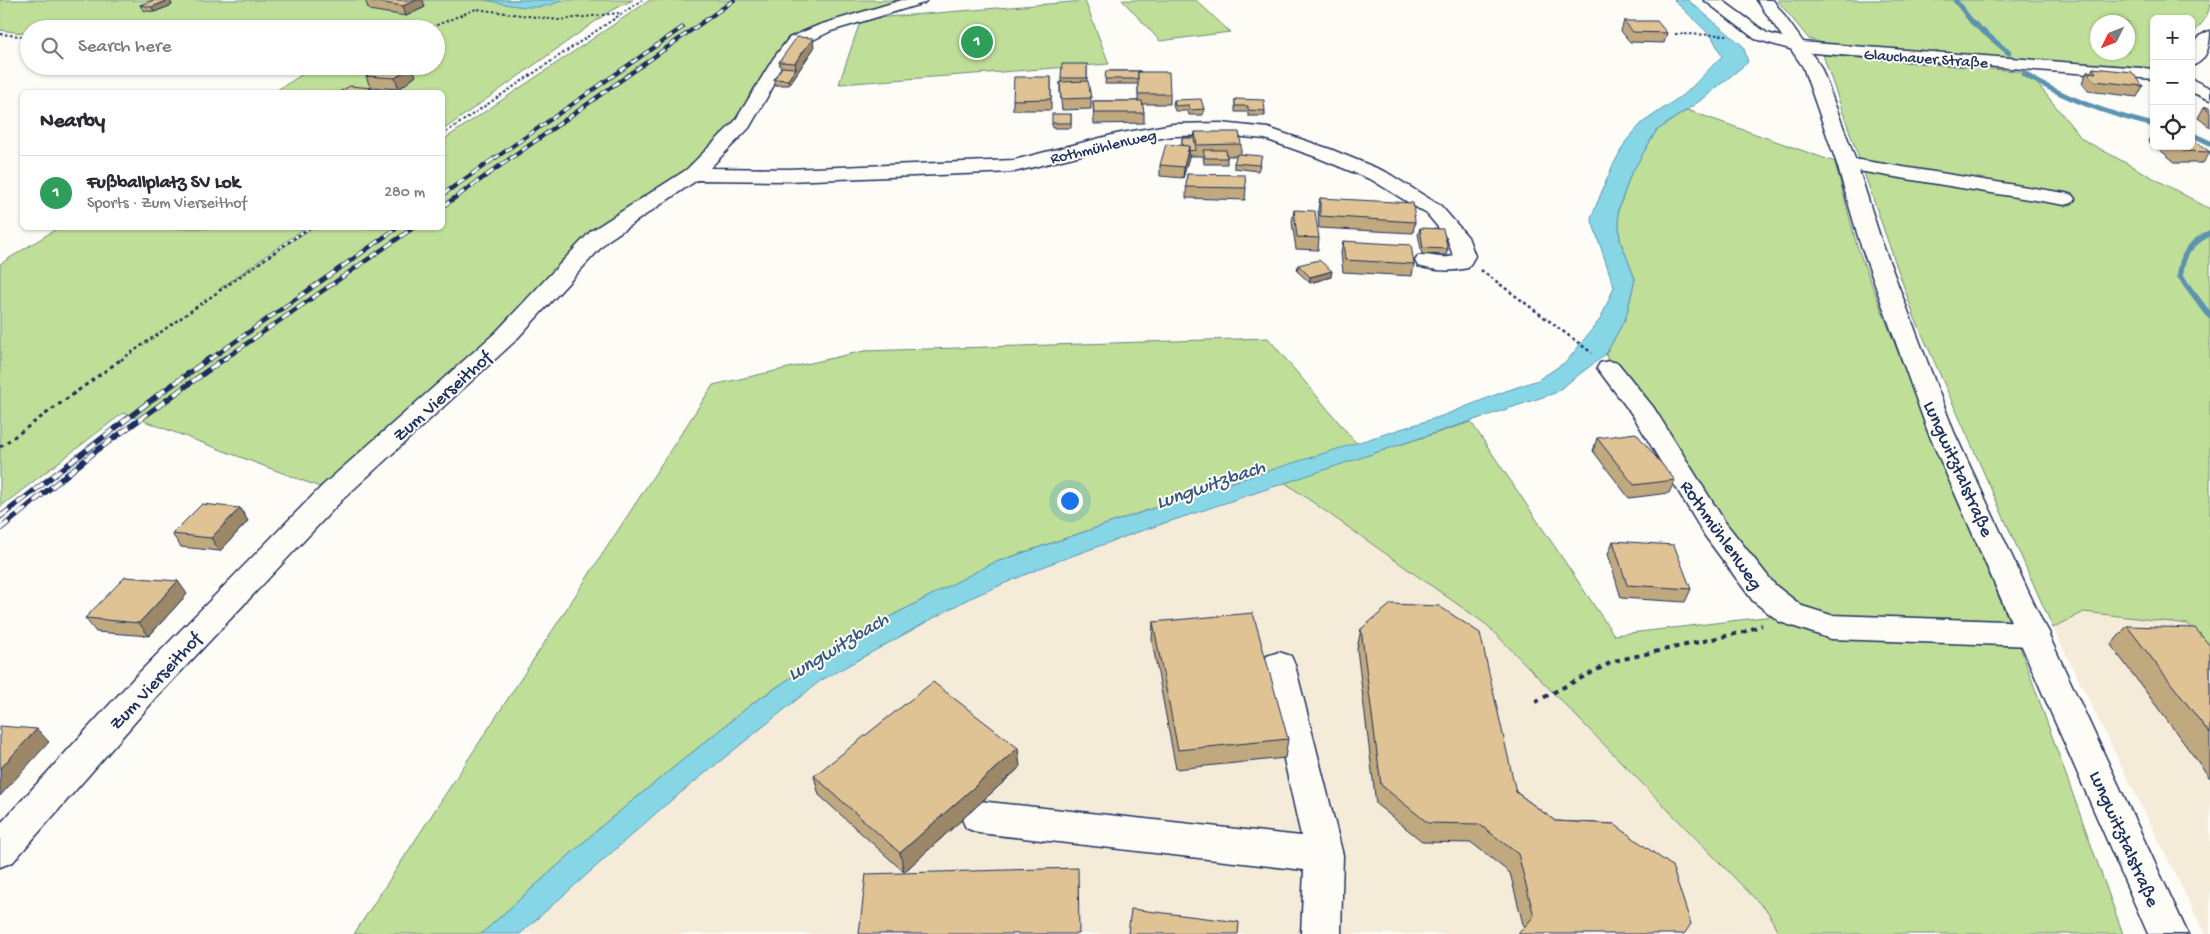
<!DOCTYPE html>
<meta charset="utf-8">
<style>
body{margin:0;font-family:"Gochi Hand",sans-serif;background:#f7f7f7;color:#2b2b33}
.controls{position:absolute;right:15px;top:15px;display:grid;overflow:hidden;border-radius:8px;box-shadow:0 1px 4px #0004}
.controls button{width:45px;height:45px;display:grid;place-items:center;padding:0;border:0;border-bottom:1px solid #e1e1e2;background:#fff;color:#2b2b33;font:25px sans-serif}
.compass{position:absolute;left:2090px;top:15px;width:45px;height:45px;border-radius:50%;background:#fff;box-shadow:0 1px 4px #0004;rotate:227deg}
.you{position:absolute;left:1069px;top:500px;width:18px;height:18px;margin:-12px;border:4px solid #fff;border-radius:50%;background:#1a73e8;box-shadow:0 0 0 8px #1a73e833}
.badge{display:grid;place-items:center;width:32px;height:32px;border-radius:50%;background:#1f6fb2;color:#fff;font-size:16px;font-weight:700}
.pin{position:absolute;translate:-50% -50%;border:2px solid #fff;box-shadow:0 1px 5px #0006}
.list{margin:0;padding:0;list-style:none}
h2{display:flex;justify-content:space-between;align-items:center;height:65px;margin:0;padding:0 20px;font-size:21px}
h2 small{font-size:16px;font-weight:400;color:#7c7c81}
.list li{display:grid;grid-template-columns:32px 1fr auto;gap:15px;align-items:center;box-sizing:border-box;height:75px;padding:0 20px;border-top:1px solid #e1e1e2}
.list b{display:block;font-size:19px;white-space:nowrap}
.list p{margin:0;font-size:16px;white-space:nowrap;color:#7c7c81}
.list em{font-size:16px;font-style:normal;color:#7c7c81}
.icon{flex:none;width:28px;height:28px;fill:none;stroke:currentColor;stroke-width:2;stroke-linecap:round;stroke-linejoin:round}
.map{position:relative;flex:none;width:2210px;height:934px;overflow:hidden}
.search{position:absolute;background:#fff;box-shadow:0 1px 4px #0004;left:20px;top:20px;width:425px;height:55px;display:flex;align-items:center;gap:12px;box-sizing:border-box;padding:0 18px;border-radius:28px;color:#7c7c81;font-size:19px}
.panel{position:absolute;background:#fff;box-shadow:0 1px 4px #0004;left:20px;top:90px;width:425px;height:140px;border-radius:8px}
.map>svg:first-child{display:block}
.built{fill:#f4ebd9}
.green{fill:#bfdf98;stroke:#6d877b;fill-rule:evenodd}
.water{fill:#87d6e6;stroke:#5c93b0}
.lines{fill:none;stroke-linecap:round;stroke-linejoin:round}
.stream-far1{stroke:#5c93b0;stroke-width:5}
.stream{stroke:#5c93b0;stroke-width:6}
.minor-casing{stroke:#1b2f5e;stroke-width:3}
.major-casing{stroke:#1b2f5e;stroke-width:3}
.path-far3{stroke:#1b2f5e;stroke-width:2;stroke-dasharray:2.5 2.5;stroke-linecap:butt}
.path-far2{stroke:#1b2f5e;stroke-width:2.5;stroke-dasharray:3 3;stroke-linecap:butt}
.path-far1{stroke:#1b2f5e;stroke-width:3;stroke-dasharray:4 4;stroke-linecap:butt}
.path{stroke:#1b2f5e;stroke-width:4;stroke-dasharray:5 5;stroke-linecap:butt}
.minor{fill:#fdfcf7;fill-rule:evenodd}
.major{fill:#fdfcf7;fill-rule:evenodd}
.rail-far2-casing{stroke:#1b2f5e;stroke-width:4}
.rail-far1-casing{stroke:#1b2f5e;stroke-width:4.5}
.rail-casing{stroke:#1b2f5e;stroke-width:5.5}
.rail-far2{stroke:#fdfcf7;stroke-width:2.5;stroke-dasharray:7;stroke-linecap:butt}
.rail-far1{stroke:#fdfcf7;stroke-width:3;stroke-dasharray:9;stroke-linecap:butt}
.rail{stroke:#fdfcf7;stroke-width:4;stroke-dasharray:11;stroke-linecap:butt}
.wall{fill:#c0a87f;stroke:#1b2f5e}
.shaded-wall{fill:#9c8868;stroke:#1b2f5e}
.building{fill:#dfc394;stroke:#1b2f5e}
.labels{text-anchor:middle;stroke-width:4;stroke-linejoin:round;paint-order:stroke}
.far-street-label{font-size:16px;fill:#1b2f5e;stroke:#fdfcf7}
.street-label{font-size:19px;fill:#1b2f5e;stroke:#fdfcf7}
.water-label{font-size:20px;font-style:italic;fill:#365980;stroke:#fdfcf7}
</style>
<div class="map">
<svg width="2210" height="934" viewBox="0 0 2210 934">
<rect width="100%" height="100%" fill="#fdfcf7"/>
<filter id="ink" filterUnits="userSpaceOnUse"><feTurbulence type="fractalNoise" baseFrequency=".02" numOctaves="2"/><feDisplacementMap in="SourceGraphic" scale="10" xChannelSelector="R" yChannelSelector="G"/><feConvolveMatrix kernelMatrix="1 2 1 2 8 2 1 2 1" color-interpolation-filters="sRGB"/></filter>
<g filter="url(#ink)">
<g class="built">
<polygon points="1284,482 1487,625 1768,912 1779,934 520,934 663,807 820,681 968,599 1050,564 1135,533 1227,503"/>
<polygon points="2084,612 2188,624 2210,647 2210,934 2205,934 2053,628"/>
</g>
<g class="green">
<polygon points="0,0 633,0 610,11 443,130 442,92 274,92 316,66 436,66 436,29 29,29 29,34 0,30"/>
<polygon points="650,0 916,0 825,28 763,87 693,174 599,236 333,492 123,413 0,507 0,264 58,228 305,228 218,290 312,228 442,228 443,140"/>
<polygon points="1122,0 1196,0 1230,32 1160,41"/>
<path d="M1777 0H2210C2210 17 2201 24 2191 36V19H2154V68L1829 45 1809 39ZM2098 22H2128V52H2098Z"/>
<polygon points="1085,1 1109,64 839,84 861,19"/>
<polygon points="1823,55 2028,72 2082,139 2210,209 2210,647 2188,624 2084,612 2053,628 1914,316"/>
<polygon points="1687,110 1835,162 1857,246 1931,438 2020,647 2123,934 1779,934 1768,912 1487,625 1284,482 1471,422 1614,635 1790,614 1609,368 1606,354 1626,317 1635,279 1620,240 1618,211 1630,176 1656,131"/>
<polygon points="1268,338 1357,444 1201,492 993,563 853,636 753,703 604,824 481,934 354,934 713,385 864,351"/>
</g>
<g class="water">
<path d="M485 0H562C539 13 510 5 485 0Z"/>
<polygon points="1674,0 1688,0 1743,46 1748,62 1704,98 1656,131 1630,176 1618,211 1620,240 1635,279 1626,317 1606,354 1555,393 1135,533 1050,564 968,599 820,681 663,807 520,934 481,934 604,824 753,703 853,636 993,563 1201,492 1442,416 1500,393 1538,380 1567,361 1601,318 1614,287 1591,218 1612,167 1626,141 1642,123 1687,92 1722,56 1712,37"/>
</g>
<g class="lines">
<g class="stream-far1">
<polyline points="1955,0 1972,22 2009,53"/>
<path d="M2024 74C2065 99 2108 114 2154 125"/>
<polyline points="2191,134 2210,143"/>
</g>
<path class="stream" d="M2210 233C2190 243 2182 254 2180 276L2210 316"/>
<g class="minor-casing">
<g id="minor">
<path d="M902 0H927L924 3 831 31 801 46 788 61 749 128 710 168 788 169 1014 160 1116 134 1173 124 1221 123 1268 128 1330 149 1386 172 1441 206 1468 237 1475 256 1468 268C1450 272 1436 271 1418 266L1415 261 1418 256C1430 253 1441 260 1453 256L1447 238 1427 214 1372 180 1316 157 1265 139 1221 135 1173 136 1117 146 1014 172 788 181 697 180 607 241 514 342 343 499 157 697 13 862 0 867V824L133 679 323 485 496 332 591 231 686 170 735 121 773 59 789 38 819 25Z"/>
<polygon points="1704,0 1722,0 1767,33 1801,42 2154,69 2154,79 1800,52 1755,39"/>
<path d="M2210 31C2210 45 2207 62 2191 66 2191 52 2194 35 2210 31Z"/>
<polygon points="2191,79 2210,88 2210,100 2191,92"/>
<polygon points="1847,158 2065,193 2072,195 2075,199 2072,203 2065,205 1840,168 1837,164 1840,160"/>
<polygon points="1609,361 1618,363 1654,408 1725,522 1775,585 1802,606 1831,615 2034,622 2045,625 2050,634 2045,643 2034,646 1831,639 1780,622 1753,601 1705,536 1634,417 1597,368 1600,363"/>
<polygon points="1279,652 1291,656 1295,665 1343,855 1341,934 1301,934 1304,870 979,833 966,828 961,817 966,806 979,801 1301,836 1263,665 1267,656"/>
</g>
</g>
<g class="major-casing">
<polygon id="major" points="1757,0 1773,0 1821,67 1857,164 1881,240 1954,432 2188,934 2148,934 1928,432 1859,240 1837,164 1803,67"/>
</g>
<g class="path-far3">
<polyline points="427,29 476,9 558,20 619,13"/>
<polyline points="0,34 29,37"/>
<polyline points="1675,34 1727,35"/>
<polyline points="298,66 318,68 330,66"/>
<polyline points="442,135 642,0"/>
</g>
<g class="path-far2">
<polyline points="1481,270 1592,353"/>
<polyline points="121,360 309,228"/>
</g>
<polyline class="path-far1" points="0,447 123,358"/>
<polyline class="path" points="1535,702 1614,661 1744,632 1762,625"/>
<use href="#minor" class="minor"/>
<use href="#major" class="major"/>
<g class="rail-far2-casing">
<g id="rail-far2">
<polyline points="494,159 683,27"/>
<polyline points="510,159 734,0"/>
</g>
</g>
<g class="rail-far1-casing">
<g id="rail-far1">
<polyline points="442,195 495,158"/>
<polyline points="442,207 511,158"/>
<polyline points="209,360 397,228"/>
<polyline points="223,360 413,228"/>
</g>
</g>
<g class="rail-casing">
<g id="rail">
<polyline points="0,517 158,395 210,358"/>
<polyline points="0,529 96,451 225,358"/>
</g>
</g>
<use href="#rail-far2" class="rail-far2"/>
<use href="#rail-far1" class="rail-far1"/>
<use href="#rail" class="rail"/>
</g>
<g class="wall">
<polygon points="170,0 172,5 154,12 143,10 140,5"/>
<polygon points="365,0 425,7 406,16 369,10"/>
<polygon points="1624,21 1667,33 1664,43 1630,42 1621,31"/>
<polygon points="814,48 789,85 775,85 774,79 781,69 779,62"/>
<polygon points="1087,64 1087,81 1091,98 1091,109 1062,110 1060,92 1060,82 1061,82 1061,78"/>
<polygon points="2093,68 2143,86 2137,97 2088,91 2082,83 2087,72 2091,72"/>
<polygon points="1106,71 1140,71 1170,94 1170,104 1142,104 1144,113 1144,123 1094,124 1093,101 1138,101 1138,84 1105,84"/>
<polygon points="366,76 416,76 399,89 370,87"/>
<polygon points="1051,77 1051,110 1013,110 1013,100"/>
<polygon points="1235,99 1265,111 1265,116 1248,116 1248,112 1235,112"/>
<polygon points="1174,100 1204,109 1203,115 1189,115 1188,111 1175,111 1173,105"/>
<polygon points="2204,107 2210,107 2210,127 2198,118"/>
<polygon points="1071,114 1071,128 1052,128 1052,123"/>
<polygon points="2154,131 2154,145 2148,141"/>
<polygon points="1195,132 1241,144 1241,154 1261,162 1258,171 1234,168 1234,163 1237,156 1227,156 1227,164 1204,164 1203,156 1189,156 1183,178 1160,176 1160,165 1182,146 1182,138 1194,138"/>
<polygon points="2155,146 2191,146 2210,152 2210,153 2203,163 2176,163"/>
<polygon points="1187,174 1246,188 1245,200 1186,198"/>
<polygon points="1320,198 1415,222 1413,233 1319,228 1318,209"/>
<polygon points="1294,210 1319,238 1318,250 1296,249 1292,222"/>
<polygon points="1420,228 1448,249 1446,255 1422,254 1418,234"/>
<polygon points="1343,241 1414,264 1412,276 1343,272 1341,253"/>
<polygon points="1298,265 1331,277 1310,283 1297,271"/>
<polygon points="1597,438 1675,480 1669,493 1629,498 1593,451"/>
<polygon points="240,508 248,521 220,551 181,547 172,534"/>
<polygon points="1613,541 1691,589 1685,602 1621,598 1608,554"/>
<polygon points="187,594 149,636 96,632 85,618"/>
<polygon points="1153,622 1288,739 1285,758 1176,769 1152,641"/>
<polygon points="2127,626 2210,646 2210,778 2111,645"/>
<polygon points="1361,629 1516,792 1555,821 1614,824 1524,928 1510,873 1472,843 1423,842 1376,804 1357,649"/>
<polygon points="1020,767 904,872 819,795 814,776"/>
</g>
<g class="shaded-wall">
<polygon points="170,0 172,5 154,12 152,7"/>
<polygon points="416,0 423,0 425,7 406,16 403,6"/>
<polygon points="813,38 814,48 789,85 788,80 796,68 795,63"/>
<polygon points="412,66 416,76 399,89 395,78"/>
<polygon points="372,88 374,92 365,92"/>
<polygon points="1189,146 1189,157 1183,178 1184,167"/>
<polygon points="1332,271 1331,277 1310,283 1310,277"/>
<polygon points="240,508 248,521 220,551 211,538"/>
<polygon points="178,581 187,594 149,636 139,623"/>
<polygon points="37,729 49,742 0,796 0,769"/>
<polygon points="1018,748 1020,767 904,872 900,853"/>
</g>
<g class="building">
<polygon points="154,0 169,0 152,7 140,5"/>
<polygon points="365,0 416,0 403,6"/>
<polygon points="1624,21 1657,21 1667,33 1633,32"/>
<polygon points="797,37 813,38 795,63 779,62"/>
<polygon points="1062,64 1087,64 1087,78 1061,78"/>
<polygon points="381,66 412,66 395,78 366,76"/>
<polygon points="782,67 796,68 788,80 774,79"/>
<polygon points="2093,68 2132,72 2143,86 2094,81 2087,72 2096,73"/>
<polygon points="1106,71 1140,71 1138,72 1138,79 1105,79"/>
<polygon points="1138,72 1169,72 1170,94 1138,94"/>
<polygon points="1014,77 1051,77 1051,99 1013,100"/>
<polygon points="1088,81 1091,98 1061,99 1060,82"/>
<polygon points="350,86 372,88 365,92 339,92"/>
<polygon points="1201,99 1204,109 1190,110 1189,105 1175,106 1174,100"/>
<polygon points="1235,99 1264,100 1265,111 1248,110 1248,106 1235,106"/>
<polygon points="1093,101 1142,101 1144,113 1094,113"/>
<polygon points="2204,107 2210,107 2210,111"/>
<rect x="1052" y="114" width="19" height="9"/>
<polygon points="1195,132 1239,132 1241,144 1197,145"/>
<polygon points="1182,138 1194,138 1196,150 1189,151 1189,146 1182,146"/>
<polygon points="2191,138 2210,152 2183,151 2176,146 2191,146"/>
<polygon points="1166,144 1189,146 1184,167 1160,165"/>
<polygon points="1203,150 1226,150 1227,158 1205,158"/>
<polygon points="1237,154 1262,156 1259,165 1234,163"/>
<polygon points="1187,174 1245,175 1246,188 1186,187"/>
<polygon points="1320,198 1413,203 1415,222 1320,216"/>
<polygon points="1294,210 1315,211 1319,238 1297,237"/>
<polygon points="1420,228 1443,229 1448,249 1423,248"/>
<polygon points="1343,241 1411,245 1414,264 1345,260"/>
<polygon points="1319,260 1332,271 1310,277 1298,265"/>
<polygon points="1636,433 1675,480 1634,485 1597,438"/>
<polygon points="202,504 240,508 211,538 172,534"/>
<polygon points="1613,541 1674,545 1691,589 1627,585"/>
<polygon points="125,577 178,581 139,623 85,618"/>
<polygon points="1391,604 1439,606 1480,633 1516,792 1555,821 1614,824 1672,866 1691,924 1684,934 1518,934 1534,916 1518,854 1479,824 1428,823 1381,785 1361,629"/>
<polygon points="1253,613 1288,739 1178,750 1153,622"/>
<polygon points="2127,626 2195,628 2210,646 2210,734"/>
<polygon points="933,682 1018,748 900,853 814,776"/>
<polygon points="0,726 37,729 0,769"/>
<polygon points="1078,868 1079,934 859,934 866,874"/>
<polygon points="1131,909 1239,922 1238,934 1128,934"/>
</g>
</g>
<g class="labels">
<g class="far-street-label">
<text transform="translate(1926 57) rotate(4)" y="6">Glauchauer Straße</text>
<text transform="translate(1103 145) rotate(-13)" y="6">Rothmühlenweg</text>
</g>
<g class="street-label">
<text transform="translate(441 395) rotate(-42)" y="7">Zum Vierseithof</text>
<text transform="translate(1960 468) rotate(66)" y="7">Lungwitztalstraße</text>
<text transform="translate(1723 534) rotate(55)" y="7">Rothmühlenweg</text>
<text transform="translate(154 680) rotate(-47)" y="7">Zum Vierseithof</text>
<text transform="translate(2126 838) rotate(66)" y="7">Lungwitztalstraße</text>
</g>
<g class="water-label">
<text transform="translate(1210 483) rotate(-19)" y="7">Lungwitzbach</text>
<text transform="translate(837 645) rotate(-31)" y="7">Lungwitzbach</text>
</g>
</g>
</svg>
<div class="controls">
<button>+</button>
<button>−</button>
<button><svg class="icon" aria-label="locate" viewBox="0 0 24 24"><circle cx="12" cy="12" r="6"/><path d="M12 2v4M12 18v4M2 12h4M18 12h4"/></svg></button>
</div>
<svg class="compass" viewBox="-18 -18 36 36"><path d="M0-13l5 13h-10z" fill="#e53935"/><path d="M0 13l5-13h-10z" fill="#7c7c81"/></svg>
<div class="you"></div>
<div class="pin badge" style="left:977px;top:42px;background:#2e9e5b">1</div>
<div class="search"><svg class="icon" aria-label="search" viewBox="0 0 24 24"><circle cx="10" cy="10" r="6"/><path d="M15 15l6 6"/></svg>Search here</div>
<section class="panel">
<h2>Nearby<small></small></h2>
<ul class="list">
<li><span class="badge" style="background:#2e9e5b">1</span><div><b>Fußballplatz SV Lok</b><p>Sports · Zum Vierseithof</p></div><em>280 m</em></li>
</ul>
</section>
</div>
